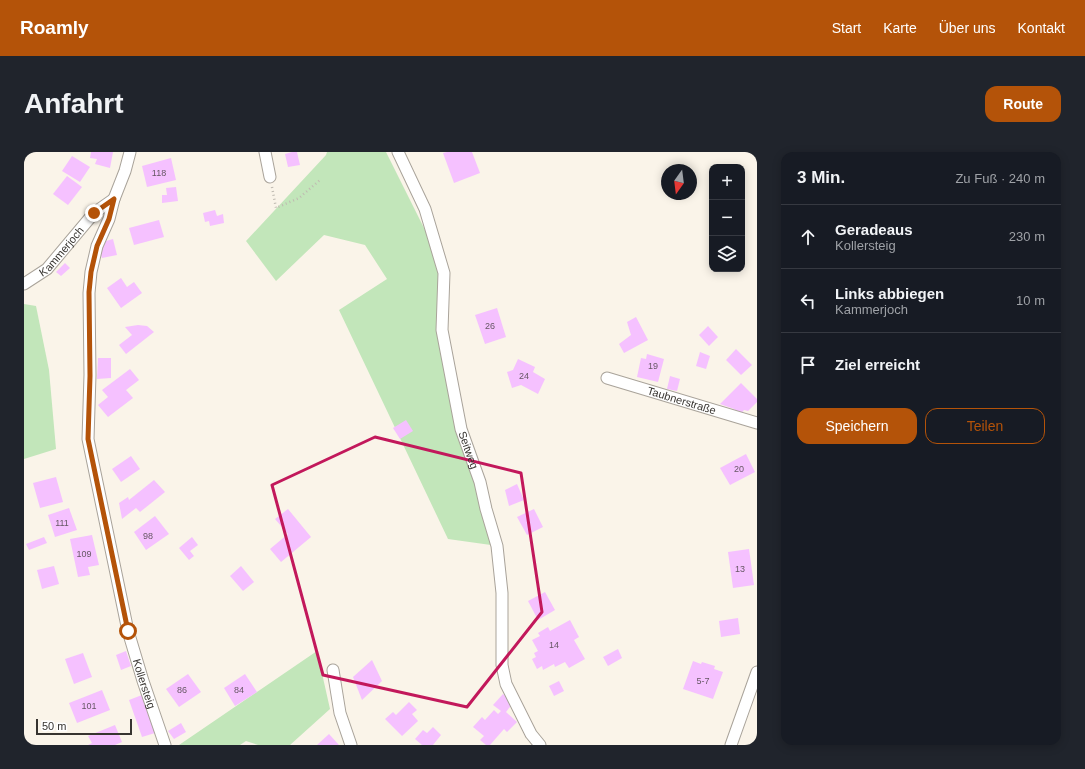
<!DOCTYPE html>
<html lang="de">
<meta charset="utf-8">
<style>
body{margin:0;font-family:Arial,sans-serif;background:#20242c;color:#f1f3f6}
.controls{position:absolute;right:12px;top:12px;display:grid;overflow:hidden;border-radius:8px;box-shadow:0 2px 10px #0003}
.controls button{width:36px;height:36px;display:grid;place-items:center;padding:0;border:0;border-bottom:1px solid #363941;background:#171b24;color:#f1f3f6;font:20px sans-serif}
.compass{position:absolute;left:637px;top:12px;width:36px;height:36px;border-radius:50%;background:#171b24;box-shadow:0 2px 10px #0003;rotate:194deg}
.scale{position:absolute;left:12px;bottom:10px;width:96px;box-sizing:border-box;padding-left:4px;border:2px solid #373430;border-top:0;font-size:11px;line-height:14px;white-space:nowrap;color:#373430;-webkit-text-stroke:3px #fff;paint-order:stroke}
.stop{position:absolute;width:12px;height:12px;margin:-9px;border:3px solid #b45309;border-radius:50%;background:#fff}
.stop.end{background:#b45309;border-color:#fff;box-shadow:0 1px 4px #0008}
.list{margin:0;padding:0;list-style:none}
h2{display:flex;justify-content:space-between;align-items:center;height:52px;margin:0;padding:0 16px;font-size:17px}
h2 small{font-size:13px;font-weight:400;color:#9ea1a6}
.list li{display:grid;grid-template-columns:26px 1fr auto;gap:12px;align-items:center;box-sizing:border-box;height:64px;padding:0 16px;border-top:1px solid #363941}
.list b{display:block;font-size:15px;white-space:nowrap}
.list p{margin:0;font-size:13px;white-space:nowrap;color:#9ea1a6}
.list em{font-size:13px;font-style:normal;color:#9ea1a6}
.actions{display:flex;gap:8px;padding:12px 16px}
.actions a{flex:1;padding:9px 0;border:1px solid #b45309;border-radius:12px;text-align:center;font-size:14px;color:#b45309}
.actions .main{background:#b45309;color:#fff}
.icon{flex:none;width:22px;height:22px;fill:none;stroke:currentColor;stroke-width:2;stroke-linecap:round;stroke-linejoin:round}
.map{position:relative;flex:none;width:733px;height:593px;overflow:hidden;border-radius:12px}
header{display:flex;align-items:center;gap:24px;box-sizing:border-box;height:56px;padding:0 20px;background:#b45309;color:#fff}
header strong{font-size:19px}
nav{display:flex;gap:22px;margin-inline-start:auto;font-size:14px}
.intro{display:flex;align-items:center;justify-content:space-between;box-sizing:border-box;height:96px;padding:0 24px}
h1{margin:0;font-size:28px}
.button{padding:10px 18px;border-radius:12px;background:#b45309;color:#fff;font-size:14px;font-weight:700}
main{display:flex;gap:24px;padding:0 24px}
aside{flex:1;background:#171b24;border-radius:12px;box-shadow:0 2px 10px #0003}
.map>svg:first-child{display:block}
.green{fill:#c2e6ba}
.building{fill:#f5c1ff}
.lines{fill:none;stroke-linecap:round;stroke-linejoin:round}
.minor-casing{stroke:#a9a39a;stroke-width:13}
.path{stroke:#bfbab1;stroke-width:2.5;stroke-dasharray:1 3;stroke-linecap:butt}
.minor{stroke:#fff;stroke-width:11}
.route{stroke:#b45309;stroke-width:5}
.marked{fill:none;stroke:#c2185b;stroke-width:3;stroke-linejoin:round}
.labels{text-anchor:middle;stroke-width:3;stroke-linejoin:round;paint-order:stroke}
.number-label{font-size:9px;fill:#665764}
.street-label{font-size:11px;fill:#373430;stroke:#fff}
</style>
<header>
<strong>Roamly</strong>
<nav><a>Start</a><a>Karte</a><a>Über uns</a><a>Kontakt</a></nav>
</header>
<div class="intro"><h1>Anfahrt</h1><a class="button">Route</a></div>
<main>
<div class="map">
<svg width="733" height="593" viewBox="0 0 733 593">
<rect width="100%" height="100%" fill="#faf4e9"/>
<g class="green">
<polygon points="303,0 362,0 420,116 418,169 440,282 474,394 424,387 315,158 363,127 341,93 300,83 252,129 222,89 302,3"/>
<polygon points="0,152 12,154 25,218 32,297 0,307"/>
<polygon points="293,499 306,557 266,593 234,593 222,589 216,593 155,593"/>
</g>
<g class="building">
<polygon points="67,0 89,0 86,16 71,12 73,7 66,6"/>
<polygon points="268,0 273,0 276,13 264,15 261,2"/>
<polygon points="423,0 448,0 456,21 430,31 419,1"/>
<polygon points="48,4 66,15 56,30 38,19"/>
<polygon points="147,6 152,28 123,35 118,14"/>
<polygon points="43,24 58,35 44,53 29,42"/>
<polygon points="152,35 154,49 138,51 138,43 143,43 142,36"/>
<polygon points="191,58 193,64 199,62 200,71 186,74 185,69 181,70 179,61"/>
<polygon points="135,68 140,85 110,93 105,76"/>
<polygon points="89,87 93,103 78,106 76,100 82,89"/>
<polygon points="41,111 46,116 37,124 32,120"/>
<polygon points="97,126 103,135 110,130 118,141 97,156 83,136"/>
<polygon points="473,156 482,185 461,192 451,163"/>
<polygon points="612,165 624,188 600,201 595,192 607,183 603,170"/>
<polygon points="114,173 123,174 130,180 102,202 95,193 108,183 101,175"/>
<polygon points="684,174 694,185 685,194 675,183"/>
<polygon points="712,197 728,213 717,223 702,208"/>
<polygon points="676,200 686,204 682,217 672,214"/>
<polygon points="623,202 640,207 634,230 613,225 617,206 622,207"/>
<polygon points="74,206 87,206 87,226 73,227"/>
<polygon points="494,207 511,215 509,220 521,227 514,242 497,233 488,236 483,220 489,218"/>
<polygon points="106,217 115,228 102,238 109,246 84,265 74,253 84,245 78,238"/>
<polygon points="646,224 656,227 653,239 643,237"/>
<polygon points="717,231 733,247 733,250 724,259 720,258 717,262 710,257 696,252"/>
<polygon points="382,268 389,279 376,287 369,276"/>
<polygon points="722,302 731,320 706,333 696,316"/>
<polygon points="107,304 116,317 97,330 88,317"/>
<polygon points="32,325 39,350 16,356 9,331"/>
<polygon points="130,328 141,340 116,360 112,356 98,367 95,351 104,345 105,348"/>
<polygon points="493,332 500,348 485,354 481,338"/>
<polygon points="45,356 53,378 31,385 24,363"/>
<polygon points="264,357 287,385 257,410 246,397 264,382 251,367"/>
<polygon points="510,357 519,375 503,383 493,365"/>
<polygon points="131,364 145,382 122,398 110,380"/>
<polygon points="68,383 75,413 64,415 66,423 54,425 46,387"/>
<polygon points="20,385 23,391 5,398 2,392"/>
<polygon points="168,385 174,393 166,399 170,404 165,408 155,396"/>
<polygon points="725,397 730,433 709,436 704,400"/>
<polygon points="30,414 35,432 18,437 13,418"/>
<polygon points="217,414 230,430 219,439 206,424"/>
<polygon points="521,440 531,458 514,468 504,449"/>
<polygon points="714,466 716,482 697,485 695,469"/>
<polygon points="546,468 555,485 550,488 561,507 545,516 541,510 531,515 530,512 519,518 518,514 513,517 508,507 512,505 510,501 514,499 508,488 516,484 514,481 524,475 526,479"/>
<polygon points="594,497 598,506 584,514 579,505"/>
<polygon points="102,499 107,514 97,518 92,503"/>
<polygon points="59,501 68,525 50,532 41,507"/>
<polygon points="348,508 358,529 338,548 329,525"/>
<polygon points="669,509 677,512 678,510 691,514 690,517 699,520 689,547 659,537"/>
<polygon points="164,522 177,540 155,555 142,537"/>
<polygon points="221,522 233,540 211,554 200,536"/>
<polygon points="535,529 540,539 530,544 525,534"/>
<polygon points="78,538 86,558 53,571 45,551"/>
<polygon points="479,542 489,551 482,560 493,570 483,580 480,577 466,593 462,593 456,588 460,584 449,575 458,565 461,568 470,558 474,562 477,559 469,553"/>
<polygon points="118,543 131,581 118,585 105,548"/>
<polygon points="385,550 393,558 388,562 394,569 378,584 361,567 369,560 372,563"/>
<polygon points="157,571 162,580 150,587 144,579"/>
<polygon points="91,573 98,590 91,593 64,593 68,591 64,584"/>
<polygon points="409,575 417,583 409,593 398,593 391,587 399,578 403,581"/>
<polygon points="305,582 315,593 293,593"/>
</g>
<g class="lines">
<g class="minor-casing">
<g id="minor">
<path id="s1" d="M106 0 101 19 90 47 85 67 73 94 67 120 65 141 66 223 64 287 104 479 119 529 141 593"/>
<polyline points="241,0 246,25"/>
<path id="s2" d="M374 0 401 57 420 121 418 178 437 277 456 330 462 357 473 394 478 441V513L482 532 507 582 516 593"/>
<path id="s3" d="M0 132 23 117 70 61 90 47"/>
<path id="s4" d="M583 226 733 271"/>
<polyline points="309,518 316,561 327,593"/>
<polyline points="707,593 733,520"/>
</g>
</g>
<polyline class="path" points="248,35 252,56 275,46 296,28"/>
<use href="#minor" class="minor"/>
</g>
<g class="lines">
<polyline class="route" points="70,61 90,47 85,67 73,94 67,120 65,140 66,224 64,287 104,479"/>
</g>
<path class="marked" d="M351 285 497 321 518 460 443 555 299 523 248 333Z"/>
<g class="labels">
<g class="number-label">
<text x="135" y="24">118</text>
<text x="466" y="177">26</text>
<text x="629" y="217">19</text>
<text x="500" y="227">24</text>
<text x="715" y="320">20</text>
<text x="38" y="374">111</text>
<text x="124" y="387">98</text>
<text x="60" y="405">109</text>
<text x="716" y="420">13</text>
<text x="530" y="496">14</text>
<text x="679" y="532">5-7</text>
<text x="158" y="541">86</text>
<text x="215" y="541">84</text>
<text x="65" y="557">101</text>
</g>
<g class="street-label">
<text dy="4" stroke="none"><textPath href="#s3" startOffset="50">Kammerjoch</textPath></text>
<text dy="4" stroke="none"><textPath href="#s4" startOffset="78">Taubnerstraße</textPath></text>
<text dy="4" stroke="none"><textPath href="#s2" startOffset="310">Seitweg</textPath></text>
<text dy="4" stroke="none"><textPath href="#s1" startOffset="545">Kollersteig</textPath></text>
</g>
</g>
</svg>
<div class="controls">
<button>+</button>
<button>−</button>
<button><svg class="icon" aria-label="layers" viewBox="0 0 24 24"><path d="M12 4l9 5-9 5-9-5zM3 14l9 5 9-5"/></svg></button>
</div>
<svg class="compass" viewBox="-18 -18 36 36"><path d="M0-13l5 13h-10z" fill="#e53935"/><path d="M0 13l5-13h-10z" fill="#9ea1a6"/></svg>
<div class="scale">50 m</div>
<div class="stop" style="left:104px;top:479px"></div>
<div class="stop end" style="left:70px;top:61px"></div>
</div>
<aside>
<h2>3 Min.<small>Zu Fuß · 240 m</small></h2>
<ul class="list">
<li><svg class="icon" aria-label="ahead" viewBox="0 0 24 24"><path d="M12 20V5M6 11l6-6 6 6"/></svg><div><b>Geradeaus</b><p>Kollersteig</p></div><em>230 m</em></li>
<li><svg class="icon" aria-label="left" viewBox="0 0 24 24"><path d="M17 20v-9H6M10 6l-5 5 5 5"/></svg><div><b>Links abbiegen</b><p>Kammerjoch</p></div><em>10 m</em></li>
<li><svg class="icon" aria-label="arrive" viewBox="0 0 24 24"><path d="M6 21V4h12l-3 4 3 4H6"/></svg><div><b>Ziel erreicht</b></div></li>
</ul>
<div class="actions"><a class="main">Speichern</a><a>Teilen</a></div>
</aside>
</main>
